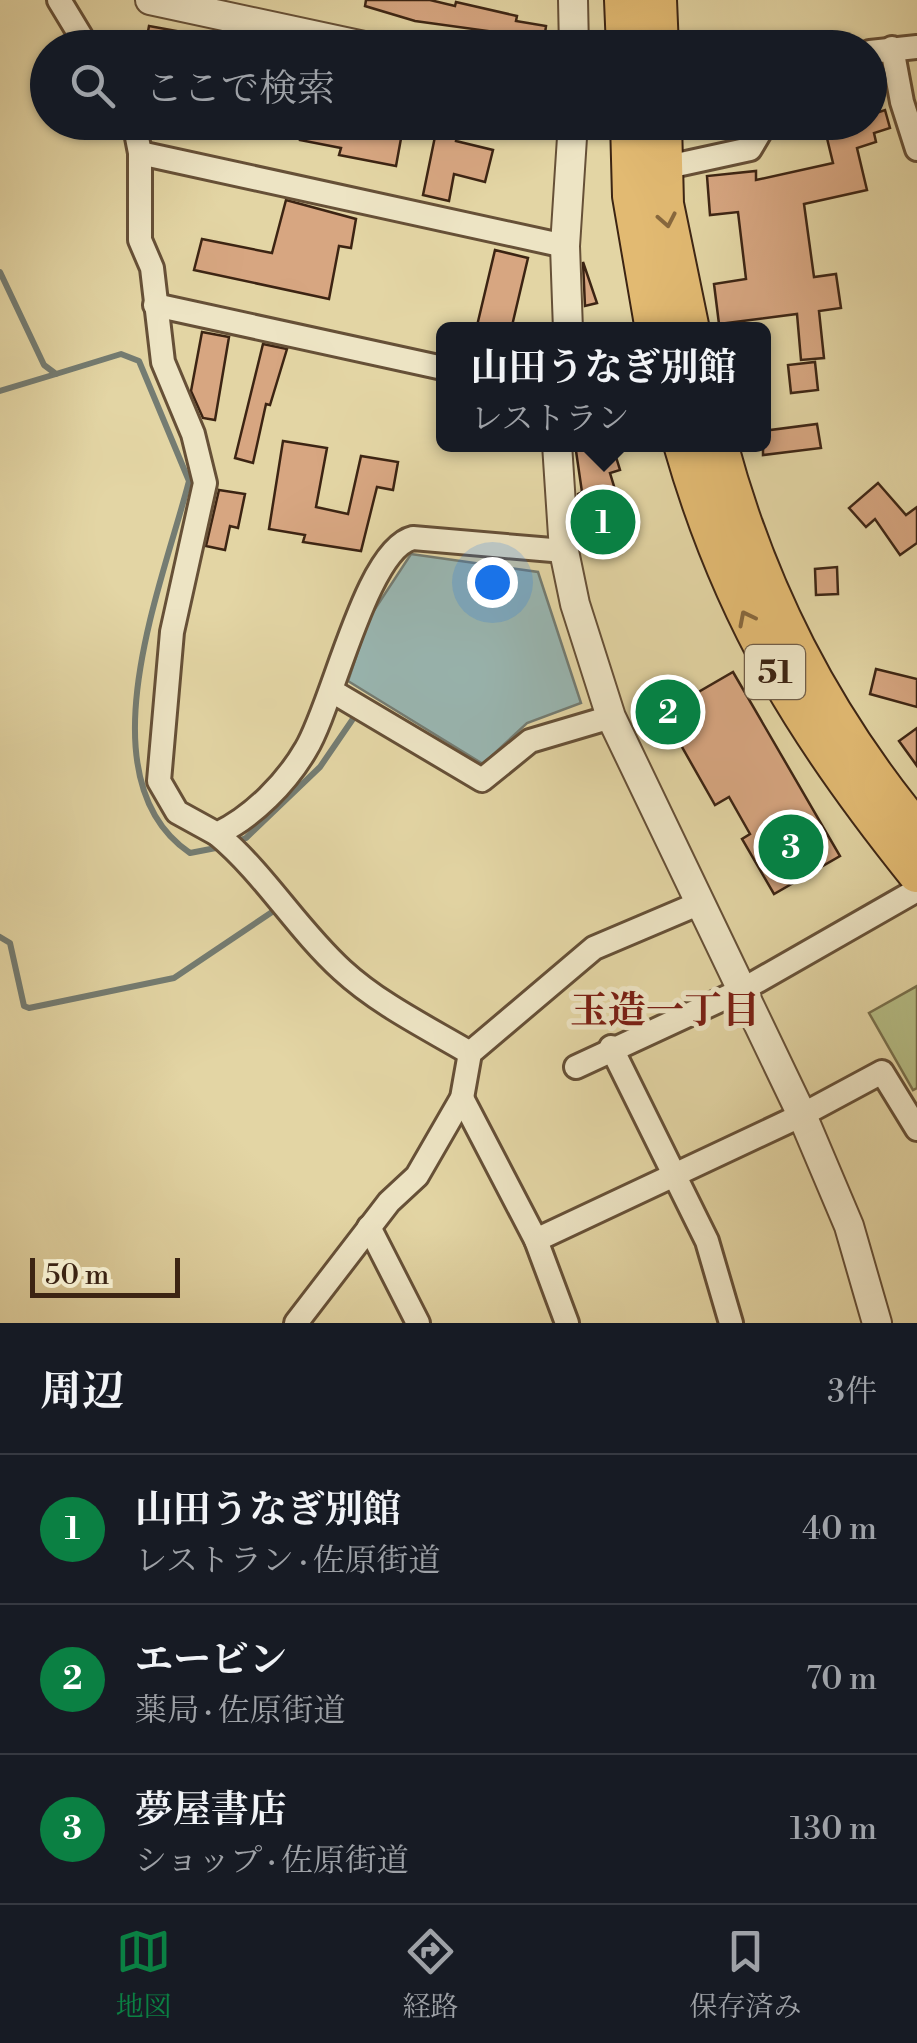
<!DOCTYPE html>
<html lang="ja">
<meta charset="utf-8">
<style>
body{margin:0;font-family:"Libre Bodoni","Noto Serif JP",serif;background:#20242c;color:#f1f3f6}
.scale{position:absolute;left:30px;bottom:25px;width:150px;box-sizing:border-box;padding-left:10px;border:5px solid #3c2413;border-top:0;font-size:28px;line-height:35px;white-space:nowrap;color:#3c2413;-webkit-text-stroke:8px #ede4c4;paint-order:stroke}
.you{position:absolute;left:492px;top:582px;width:35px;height:35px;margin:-25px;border:8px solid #fff;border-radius:50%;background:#1a73e8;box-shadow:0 0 0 15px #1a73e833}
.badge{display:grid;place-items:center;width:65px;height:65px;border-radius:50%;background:#0b8043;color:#fff;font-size:32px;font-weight:700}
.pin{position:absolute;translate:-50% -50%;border:5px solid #fff;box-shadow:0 2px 10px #0006}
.popup{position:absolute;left:436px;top:322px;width:335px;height:130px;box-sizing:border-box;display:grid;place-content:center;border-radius:15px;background:#171b24;filter:drop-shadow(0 2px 8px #0005);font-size:32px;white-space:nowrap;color:#9ea1a6}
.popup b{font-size:38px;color:#f1f3f6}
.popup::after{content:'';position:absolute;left:50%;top:100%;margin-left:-20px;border:20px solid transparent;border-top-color:#171b24}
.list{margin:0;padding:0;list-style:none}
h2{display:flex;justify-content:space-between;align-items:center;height:130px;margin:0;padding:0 40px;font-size:42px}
h2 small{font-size:32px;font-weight:400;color:#9ea1a6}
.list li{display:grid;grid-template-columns:65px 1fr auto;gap:30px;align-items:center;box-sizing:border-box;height:150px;padding:0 40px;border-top:2px solid #363941}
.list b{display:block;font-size:38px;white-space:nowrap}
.list p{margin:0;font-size:32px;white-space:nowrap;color:#9ea1a6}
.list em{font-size:32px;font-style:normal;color:#9ea1a6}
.icon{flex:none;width:55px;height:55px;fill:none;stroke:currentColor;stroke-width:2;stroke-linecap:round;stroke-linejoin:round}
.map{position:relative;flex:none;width:917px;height:1323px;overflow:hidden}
.search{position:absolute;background:#171b24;box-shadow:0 2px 8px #0004;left:30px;right:30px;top:30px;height:110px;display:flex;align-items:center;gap:25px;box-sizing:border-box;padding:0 35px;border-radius:55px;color:#9ea1a6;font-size:38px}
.sheet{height:580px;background:#171b24}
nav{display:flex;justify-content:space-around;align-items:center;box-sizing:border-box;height:140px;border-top:2px solid #363941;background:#171b24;font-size:28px;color:#9ea1a6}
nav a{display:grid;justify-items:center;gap:5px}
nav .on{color:#0b8043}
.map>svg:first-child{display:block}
.green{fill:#b5bd85;stroke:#78704c;stroke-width:2.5}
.water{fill:#99b6b1;stroke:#747c72;stroke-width:2.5}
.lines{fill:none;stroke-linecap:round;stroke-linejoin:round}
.stream{stroke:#747c72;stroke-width:6}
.building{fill:#d7a681;stroke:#3c2413;stroke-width:2.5}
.minor-casing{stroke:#665037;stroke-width:28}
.tertiary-casing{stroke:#665037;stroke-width:32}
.trunk-casing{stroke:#3c2413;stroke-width:42}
.minor{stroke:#ede4c4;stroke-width:22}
.tertiary{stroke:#ede4c4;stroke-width:28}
.trunk{stroke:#e2ba72;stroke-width:38}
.oneway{stroke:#87683e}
.labels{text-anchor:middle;stroke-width:10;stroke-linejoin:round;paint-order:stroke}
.shield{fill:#ede4c4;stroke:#715e48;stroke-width:2.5}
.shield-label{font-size:32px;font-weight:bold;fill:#3c2413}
.neighbourhood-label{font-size:38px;font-weight:bold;fill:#7a1f14;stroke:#ede4c4}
</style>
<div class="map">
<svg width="917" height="1323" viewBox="0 0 917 1323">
<rect width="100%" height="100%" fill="#e3d5a4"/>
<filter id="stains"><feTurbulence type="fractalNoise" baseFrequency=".002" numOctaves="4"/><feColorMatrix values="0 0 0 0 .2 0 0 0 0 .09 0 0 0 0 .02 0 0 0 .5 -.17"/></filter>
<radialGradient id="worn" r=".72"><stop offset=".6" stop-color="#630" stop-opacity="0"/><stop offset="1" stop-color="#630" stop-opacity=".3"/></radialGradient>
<polygon class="green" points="917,986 917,1088 913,1090 869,1013"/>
<polygon class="water" points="411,554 538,572 581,703 527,723 483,764 348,681 369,618"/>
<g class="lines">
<g class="stream">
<path d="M0 272 44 365 56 374 121 354 139 361 189 481C163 583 81 779 190 853L221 847"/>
<polyline points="0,391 56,374"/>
<polyline points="233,843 246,838 320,767 357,713"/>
<polyline points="0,937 10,943 24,1006 29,1008 174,978 278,908"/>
</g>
</g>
<g class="building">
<polygon points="366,0 430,0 455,6 456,2 517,16 516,21 546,26 543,48 486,43 488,31 415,21 365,6"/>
<polygon points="149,26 182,32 180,48 145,48"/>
<polygon points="885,110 890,128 874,133 876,142 857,148 867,190 804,204 814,277 836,274 841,308 819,311 824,358 801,360 797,314 719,324 714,284 746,279 738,212 710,215 707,176 756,171 756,180 833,163 825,130 870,122 870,115"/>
<polygon points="303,122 404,122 396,166 339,155 341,148 300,140"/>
<polygon points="438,122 460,122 456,141 493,150 485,182 454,174 449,201 423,195"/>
<polygon points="286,200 356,219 351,248 339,246 329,299 194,270 202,239 272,253"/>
<polygon points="495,250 528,258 511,330 476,330"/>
<polygon points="583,262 597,303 585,306"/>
<polygon points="202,332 229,337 215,420 203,418 191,391"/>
<polygon points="263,344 287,349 270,405 266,404 253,463 235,458"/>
<polygon points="815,362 818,390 791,393 788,365"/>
<polygon points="817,424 821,448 763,455 763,431"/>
<polygon points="283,441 327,448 316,507 348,514 361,456 398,462 393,490 377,487 361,551 303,542 305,535 269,529"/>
<polygon points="575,444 612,444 620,470 610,473 624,519 580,533 578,494 582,492"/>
<polygon points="878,483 906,515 917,507 917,543 900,555 875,519 866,527 849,508"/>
<polygon points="219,490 245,494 238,528 230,526 225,550 206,546"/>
<polygon points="837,567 838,594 816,595 815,569"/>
<polygon points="876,669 917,679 917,707 870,694"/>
<polygon points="733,672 840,856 774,894 742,839 750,834 729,797 715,805 674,733 663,739 646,709 675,692 681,702"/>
<polygon points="917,728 917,766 899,741"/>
</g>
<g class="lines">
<g class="minor-casing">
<g id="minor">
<polyline points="59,0 88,48"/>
<polyline points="892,48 902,102 917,149"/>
<polyline points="870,52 917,47"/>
<path d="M134 122 140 153V240L152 268 163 362 193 434 205 483 172 632 159 781 177 812 217 834C253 817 287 782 306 749 333 705 366 549 413 538L564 551"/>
<polyline points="140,153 565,246"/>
<polyline points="663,168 750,149 766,122"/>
<polyline points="155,305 443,368"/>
<polyline points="332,691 482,780 530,741 611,717"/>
<path d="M217 834C265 874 296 928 342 970 379 1004 426 1027 470 1053"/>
<polyline points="611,1047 707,1241 731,1323"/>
<polyline points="576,1067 742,990 917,890"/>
<polyline points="462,1098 536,1240 567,1323"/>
<polyline points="369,1227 418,1323"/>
<polyline points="536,1240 802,1115 882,1072 917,1129"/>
<polyline points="296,1323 389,1202 417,1176 462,1098 470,1053 594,948 700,903"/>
</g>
</g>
<g class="tertiary-casing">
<g id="tertiary">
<polyline points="150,0 373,48"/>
<polyline points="573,0 574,48"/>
<polyline points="568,330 565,246 573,122"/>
<polyline points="557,444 564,551 575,604 611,717 802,1115 849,1226 877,1323"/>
</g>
</g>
<g class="trunk-casing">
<g id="trunk">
<polyline points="624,0 626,48"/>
<polyline points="657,0 659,48"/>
<polyline points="630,122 632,196 655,330"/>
<polyline points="662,122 664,204 690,330"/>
<path d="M683 444C732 616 806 735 917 873"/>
<path d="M718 444C757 589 821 715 917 831"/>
</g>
</g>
<use href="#minor" class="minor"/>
<use href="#tertiary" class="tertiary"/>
<use href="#trunk" class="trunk"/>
</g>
<defs><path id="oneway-chevron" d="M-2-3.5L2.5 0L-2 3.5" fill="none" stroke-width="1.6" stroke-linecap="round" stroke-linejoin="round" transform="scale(2.5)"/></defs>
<g class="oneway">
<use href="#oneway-chevron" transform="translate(667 220) rotate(79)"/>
<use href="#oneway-chevron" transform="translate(746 618) rotate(-117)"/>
</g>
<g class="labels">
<rect class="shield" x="745" y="645" width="60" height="54" rx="8"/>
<g class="shield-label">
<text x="775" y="683">51</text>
</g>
<g class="neighbourhood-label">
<text x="665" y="1023">玉造一丁目</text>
</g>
</g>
<rect width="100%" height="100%" filter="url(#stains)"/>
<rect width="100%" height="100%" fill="url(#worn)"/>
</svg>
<div class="scale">50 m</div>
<div class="you"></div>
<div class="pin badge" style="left:603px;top:522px">1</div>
<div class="popup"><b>山田うなぎ別館</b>レストラン</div>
<div class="pin badge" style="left:668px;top:712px">2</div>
<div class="pin badge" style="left:791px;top:847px">3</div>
<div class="search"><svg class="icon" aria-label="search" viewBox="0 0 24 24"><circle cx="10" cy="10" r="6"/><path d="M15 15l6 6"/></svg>ここで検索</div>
</div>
<section class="sheet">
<h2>周辺<small>3件</small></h2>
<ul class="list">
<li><span class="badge">1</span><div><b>山田うなぎ別館</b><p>レストラン · 佐原街道</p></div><em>40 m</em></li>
<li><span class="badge">2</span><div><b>エービン</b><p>薬局 · 佐原街道</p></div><em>70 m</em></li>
<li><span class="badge">3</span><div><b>夢屋書店</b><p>ショップ · 佐原街道</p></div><em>130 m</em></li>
</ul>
</section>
<nav>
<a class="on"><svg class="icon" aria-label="map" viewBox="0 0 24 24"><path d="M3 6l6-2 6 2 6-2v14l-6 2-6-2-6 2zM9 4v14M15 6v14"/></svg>地図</a>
<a><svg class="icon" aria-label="directions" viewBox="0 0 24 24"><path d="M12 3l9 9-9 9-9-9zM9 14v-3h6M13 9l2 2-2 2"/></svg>経路</a>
<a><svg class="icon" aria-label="saved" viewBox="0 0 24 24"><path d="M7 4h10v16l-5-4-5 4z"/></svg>保存済み</a>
</nav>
